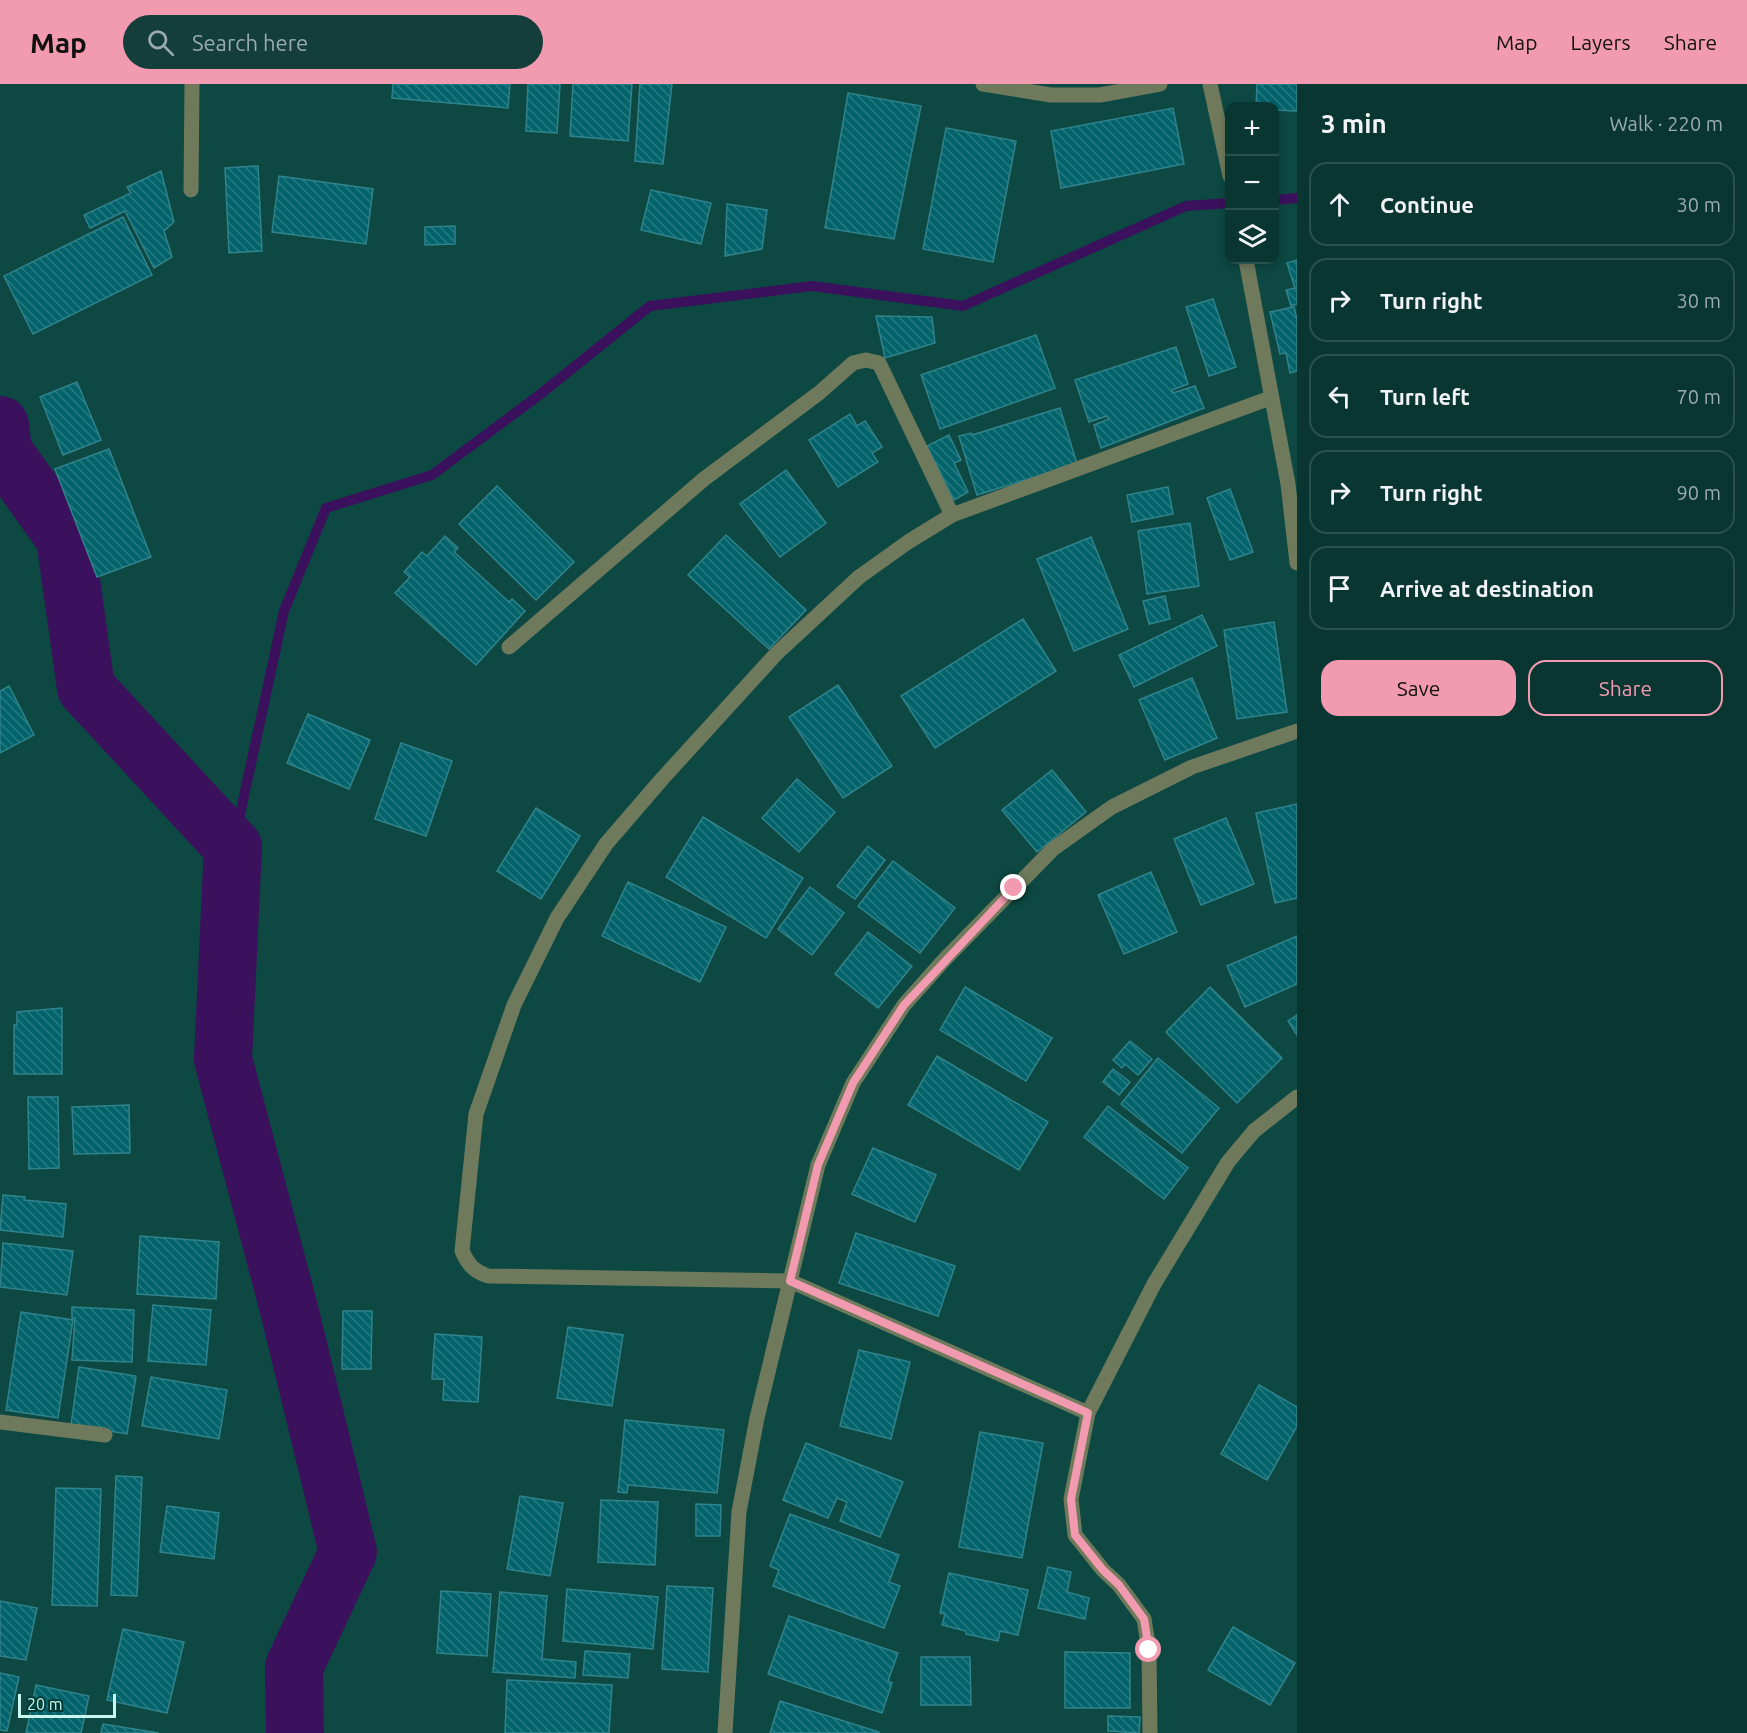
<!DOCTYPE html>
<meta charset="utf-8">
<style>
body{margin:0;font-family:Ubuntu,sans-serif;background:#133e3a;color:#f1f3f6}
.controls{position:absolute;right:18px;top:18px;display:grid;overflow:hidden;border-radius:12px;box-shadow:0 3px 9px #0003}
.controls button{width:54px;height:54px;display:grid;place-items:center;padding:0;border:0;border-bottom:2px solid #2a504d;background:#0a3632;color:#f1f3f6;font:30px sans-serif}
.scale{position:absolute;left:18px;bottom:15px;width:98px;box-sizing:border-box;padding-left:6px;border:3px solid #c8f7ef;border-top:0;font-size:16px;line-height:21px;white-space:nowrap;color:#c8f7ef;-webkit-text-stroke:4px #003d38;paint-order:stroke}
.stop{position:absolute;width:18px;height:18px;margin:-14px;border:4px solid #f29aaf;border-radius:50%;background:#fff}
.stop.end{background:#f29aaf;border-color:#fff;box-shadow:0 2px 6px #0008}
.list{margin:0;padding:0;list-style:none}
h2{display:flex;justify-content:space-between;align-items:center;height:78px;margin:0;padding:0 24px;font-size:26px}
h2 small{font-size:20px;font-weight:400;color:#99abac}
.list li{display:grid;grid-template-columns:39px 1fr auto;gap:18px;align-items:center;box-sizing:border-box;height:84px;margin:0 12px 12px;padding:0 12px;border:2px solid #2a504d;border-radius:18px}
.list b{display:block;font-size:22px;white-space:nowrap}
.list em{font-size:20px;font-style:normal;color:#99abac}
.actions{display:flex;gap:12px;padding:18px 24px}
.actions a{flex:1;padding:14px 0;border:2px solid #f29aaf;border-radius:18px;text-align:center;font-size:21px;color:#f29aaf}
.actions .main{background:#f29aaf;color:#111}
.icon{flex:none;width:33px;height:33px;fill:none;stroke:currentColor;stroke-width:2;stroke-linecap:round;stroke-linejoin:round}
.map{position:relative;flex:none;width:1297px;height:1649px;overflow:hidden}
header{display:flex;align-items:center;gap:36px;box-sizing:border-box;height:84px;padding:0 30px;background:#f29aaf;color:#111}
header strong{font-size:28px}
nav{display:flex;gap:33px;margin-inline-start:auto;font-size:21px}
.search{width:420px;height:54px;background:#133e3a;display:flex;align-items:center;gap:15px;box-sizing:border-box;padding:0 21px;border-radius:33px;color:#99abac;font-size:22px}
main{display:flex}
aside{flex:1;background:#0a3632}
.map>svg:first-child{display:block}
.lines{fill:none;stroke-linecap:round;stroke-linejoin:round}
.stream{stroke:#3b105d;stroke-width:10}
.river{stroke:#3b105d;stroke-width:58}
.building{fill:url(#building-back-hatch);stroke:#31838b;stroke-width:1.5}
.minor{stroke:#6f7a5d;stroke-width:15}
.route{stroke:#f29aaf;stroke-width:8}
</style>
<header>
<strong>Map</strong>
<div class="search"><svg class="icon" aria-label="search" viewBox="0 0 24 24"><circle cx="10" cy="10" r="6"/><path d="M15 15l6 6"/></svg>Search here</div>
<nav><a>Map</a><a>Layers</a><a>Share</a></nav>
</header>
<main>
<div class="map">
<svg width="1297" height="1649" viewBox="0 0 1297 1649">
<defs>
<pattern id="building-back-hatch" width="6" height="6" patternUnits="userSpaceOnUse" patternTransform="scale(1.5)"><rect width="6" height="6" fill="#03636b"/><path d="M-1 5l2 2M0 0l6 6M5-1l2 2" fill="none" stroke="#267a80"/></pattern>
</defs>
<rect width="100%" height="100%" fill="#0d4842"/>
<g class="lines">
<g class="stream">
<polyline points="1274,116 1297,114"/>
<polyline points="233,763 284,527 326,424 432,391 538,312 650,222 812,202 963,222 1186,122 1230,119"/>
</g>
<polyline class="river" points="0,341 3,367 65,454 86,604 233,763 223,975 289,1225 348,1468 294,1583 295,1649"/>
</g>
<g class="building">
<polygon points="393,0 510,0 508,24 392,14"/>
<polygon points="528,0 560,0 557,49 526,47"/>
<polygon points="573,0 632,0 628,57 570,52"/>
<polygon points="640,0 672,0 663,80 635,77"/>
<polygon points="1257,0 1297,0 1297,27 1274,26 1274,22 1256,22"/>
<polygon points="848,9 921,22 894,155 825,144"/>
<polygon points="1173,24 1184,80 1061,104 1051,47"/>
<polygon points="946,44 1016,57 993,178 923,165"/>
<polygon points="258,82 262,167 229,169 225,84"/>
<polygon points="161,87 174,138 164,147 172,173 154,184 125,127 90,144 84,131 131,109 127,103"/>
<polygon points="279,92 373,105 366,160 272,148"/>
<polygon points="651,106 711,119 701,160 641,146"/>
<polygon points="727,120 767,126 762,165 725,172"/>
<polygon points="123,133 152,191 33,250 4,192"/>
<polygon points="455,142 455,160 425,161 425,143"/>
<polygon points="1297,176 1297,220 1291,222 1286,206 1295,204 1287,179"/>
<polygon points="1213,215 1236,283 1209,292 1186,223"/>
<polygon points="1294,223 1297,235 1297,287 1290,289 1286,269 1280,270 1270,228"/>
<polygon points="876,232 932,233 935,259 885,274"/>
<polygon points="1036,251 1055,304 940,345 921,291"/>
<polygon points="1176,263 1188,300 1172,306 1173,309 1195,302 1204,324 1101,364 1094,341 1109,335 1107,332 1089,338 1075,296"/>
<polygon points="77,298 101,356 63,371 40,313"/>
<polygon points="1060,324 1077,380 977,411 959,352 971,349 972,351"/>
<polygon points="850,330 857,342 865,337 882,363 872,369 878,378 838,403 809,356"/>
<polygon points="949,351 961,376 954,379 968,408 954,416 927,362"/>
<polygon points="109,365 151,473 97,493 55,385"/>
<polygon points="786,386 826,439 780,473 740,420"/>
<polygon points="497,402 574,478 536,516 459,440"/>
<polygon points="1168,403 1173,430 1132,438 1127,411"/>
<polygon points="1230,405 1253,468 1230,476 1207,414"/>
<polygon points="1190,439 1199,502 1147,510 1138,447"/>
<polygon points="726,451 806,526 769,565 688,491"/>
<polygon points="445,452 458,464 454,468 509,518 512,515 525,527 476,581 395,509 410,493 404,488 422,468 427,472"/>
<polygon points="1091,453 1128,545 1074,567 1037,475"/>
<polygon points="1165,512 1170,535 1149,540 1143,517"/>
<polygon points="1202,531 1217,562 1134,603 1119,571"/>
<polygon points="1023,535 1056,587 935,664 901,612"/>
<polygon points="1274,538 1287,628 1237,635 1224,546"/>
<polygon points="1192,594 1217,654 1165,676 1139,616"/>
<polygon points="838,601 892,682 843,714 789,633"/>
<polygon points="9,602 34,651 0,669 0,607"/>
<polygon points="308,630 370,656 349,705 287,679"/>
<polygon points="401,659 452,677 426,752 375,735"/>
<polygon points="1052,686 1086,728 1037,768 1002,726"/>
<polygon points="797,695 835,728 799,768 762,734"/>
<polygon points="1297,720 1297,814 1275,819 1256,729"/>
<polygon points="536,724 580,752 541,815 497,787"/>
<polygon points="703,733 803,794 766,854 666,793"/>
<polygon points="1226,734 1254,800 1201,821 1174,755"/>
<polygon points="868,762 885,776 855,815 837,802"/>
<polygon points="893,777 955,824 920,869 858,822"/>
<polygon points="1151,788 1177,848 1124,870 1098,811"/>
<polygon points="628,798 726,843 700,898 602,852"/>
<polygon points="810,803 844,829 812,871 778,845"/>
<polygon points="868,848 912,882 878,924 835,890"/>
<polygon points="1297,852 1297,900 1245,923 1227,882"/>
<polygon points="965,903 1052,954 1026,997 940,946"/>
<polygon points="1210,903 1282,974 1237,1019 1166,948"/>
<polygon points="62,924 62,990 14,990 14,941 17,941 17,928"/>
<polygon points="1297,931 1297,951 1288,937"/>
<polygon points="1130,957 1152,975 1138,991 1125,980 1122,984 1113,976"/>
<polygon points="937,972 1048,1038 1019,1086 908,1021"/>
<polygon points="1158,974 1219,1024 1182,1069 1121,1020"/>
<polygon points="1113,985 1130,998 1119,1011 1103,998"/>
<polygon points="28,1013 58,1013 59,1084 29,1085"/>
<polygon points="129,1021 130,1069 74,1070 72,1023"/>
<polygon points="1108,1022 1188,1084 1164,1115 1084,1053"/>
<polygon points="873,1064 936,1091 915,1138 852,1110"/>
<polygon points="3,1111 25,1113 24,1116 66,1120 63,1153 0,1146"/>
<polygon points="856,1149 955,1182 938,1232 839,1199"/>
<polygon points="140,1152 219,1158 216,1215 137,1210"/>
<polygon points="3,1159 73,1167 67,1211 0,1203"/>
<polygon points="153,1221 211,1226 206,1281 148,1277"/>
<polygon points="72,1223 134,1226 132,1278 72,1276 75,1234 72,1234"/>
<polygon points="343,1227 372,1227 371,1285 342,1285"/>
<polygon points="21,1228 73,1236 58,1334 6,1326"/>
<polygon points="568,1243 623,1251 612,1322 557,1314"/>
<polygon points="435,1250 482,1253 478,1318 443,1316 444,1295 432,1295"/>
<polygon points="859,1266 910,1278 891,1355 840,1342"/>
<polygon points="79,1283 136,1292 127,1350 71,1341"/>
<polygon points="151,1293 227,1306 219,1355 142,1342"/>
<polygon points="1259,1301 1297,1323 1297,1342 1267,1396 1221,1370"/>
<polygon points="625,1336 724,1346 717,1409 628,1401 627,1409 618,1408"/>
<polygon points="980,1348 1043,1359 1022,1474 959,1463"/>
<polygon points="806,1359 903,1398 880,1453 840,1437 847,1418 837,1414 828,1434 783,1416"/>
<polygon points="116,1392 142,1393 137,1512 111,1511"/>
<polygon points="56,1404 101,1405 97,1522 52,1521"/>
<polygon points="520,1412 563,1419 550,1492 507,1485"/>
<polygon points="601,1416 658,1418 655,1481 598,1478"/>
<polygon points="696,1420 721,1421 720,1452 696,1452"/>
<polygon points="167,1422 219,1429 214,1475 160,1468"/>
<polygon points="790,1430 899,1471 889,1498 900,1502 884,1544 773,1502 779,1486 770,1482"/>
<polygon points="1048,1483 1071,1488 1067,1508 1089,1514 1085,1535 1038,1524"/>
<polygon points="949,1489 1028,1506 1018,1551 1000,1547 998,1557 966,1550 966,1547 942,1541 945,1530 940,1529"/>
<polygon points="667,1502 713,1504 708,1588 662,1585"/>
<polygon points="567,1505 658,1513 653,1565 563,1557"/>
<polygon points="441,1507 491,1510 487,1572 437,1569"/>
<polygon points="500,1508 547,1512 542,1575 576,1578 575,1594 493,1588"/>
<polygon points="0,1517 37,1524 26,1576 0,1572"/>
<polygon points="789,1532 898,1569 888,1597 892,1599 882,1629 768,1590"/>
<polygon points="1233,1543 1295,1579 1270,1621 1208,1586"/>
<polygon points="123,1545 184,1558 167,1629 107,1616"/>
<polygon points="585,1567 630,1570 628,1594 583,1591"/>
<polygon points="1065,1568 1130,1569 1130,1624 1065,1624"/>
<polygon points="921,1573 970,1573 971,1621 921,1621"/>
<polygon points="0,1589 19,1593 7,1647 0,1646"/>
<polygon points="507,1596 612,1601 609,1649 505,1649"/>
<polygon points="36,1601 89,1612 81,1649 26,1649"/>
<polygon points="780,1617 879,1648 879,1649 770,1649"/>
<polygon points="1108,1632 1140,1633 1139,1649 1108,1647"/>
<polygon points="103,1640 159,1649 101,1649"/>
</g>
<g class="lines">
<g class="minor">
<polyline points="983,0 1051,11 1100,11 1160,0"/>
<polyline points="1210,0 1230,92"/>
<polyline points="191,106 192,0"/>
<polyline points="1246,176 1288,400 1297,479"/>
<polyline points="509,563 704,395 819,309 853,279 866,276 879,279 952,431"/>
<path d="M1088 1329 790 1197 488 1192C473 1187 468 1180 462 1167L476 1030 514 921 557 834 606 760 662 695 777 569 859 493 908 458 952 431 1270 314"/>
<polyline points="0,1338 105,1351"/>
<polyline points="725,1649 739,1428 757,1334 818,1081 853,999 904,921 945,875 1053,765 1112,723 1192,683 1297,647"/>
<polyline points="1150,1649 1149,1566 1144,1535 1119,1501 1103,1486 1075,1451 1071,1415 1088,1329 1154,1200 1228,1078 1254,1047 1297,1013"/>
</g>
</g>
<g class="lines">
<polyline class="route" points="1014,804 904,921 853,999 818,1081 790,1197 1088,1329 1071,1415 1075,1451 1103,1486 1119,1501 1144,1535 1149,1566"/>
</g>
</svg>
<div class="controls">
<button>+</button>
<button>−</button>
<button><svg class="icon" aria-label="layers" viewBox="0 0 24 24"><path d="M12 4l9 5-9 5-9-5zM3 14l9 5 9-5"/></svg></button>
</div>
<div class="scale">20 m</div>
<div class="stop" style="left:1149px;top:1566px"></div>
<div class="stop end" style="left:1014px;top:804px"></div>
</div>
<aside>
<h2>3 min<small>Walk · 220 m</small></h2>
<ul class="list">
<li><svg class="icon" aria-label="ahead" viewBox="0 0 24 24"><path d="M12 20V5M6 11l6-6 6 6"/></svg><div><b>Continue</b></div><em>30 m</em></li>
<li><svg class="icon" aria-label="right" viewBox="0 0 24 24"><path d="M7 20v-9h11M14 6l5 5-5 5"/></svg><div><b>Turn right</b></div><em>30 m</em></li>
<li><svg class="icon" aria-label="left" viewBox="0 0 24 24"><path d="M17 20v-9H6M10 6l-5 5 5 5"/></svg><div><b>Turn left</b></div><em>70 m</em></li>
<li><svg class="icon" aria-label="right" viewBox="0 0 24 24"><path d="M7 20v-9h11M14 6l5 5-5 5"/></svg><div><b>Turn right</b></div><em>90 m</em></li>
<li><svg class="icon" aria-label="arrive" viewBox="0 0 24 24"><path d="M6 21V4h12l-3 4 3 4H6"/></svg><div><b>Arrive at destination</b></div></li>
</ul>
<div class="actions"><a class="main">Save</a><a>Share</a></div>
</aside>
</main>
